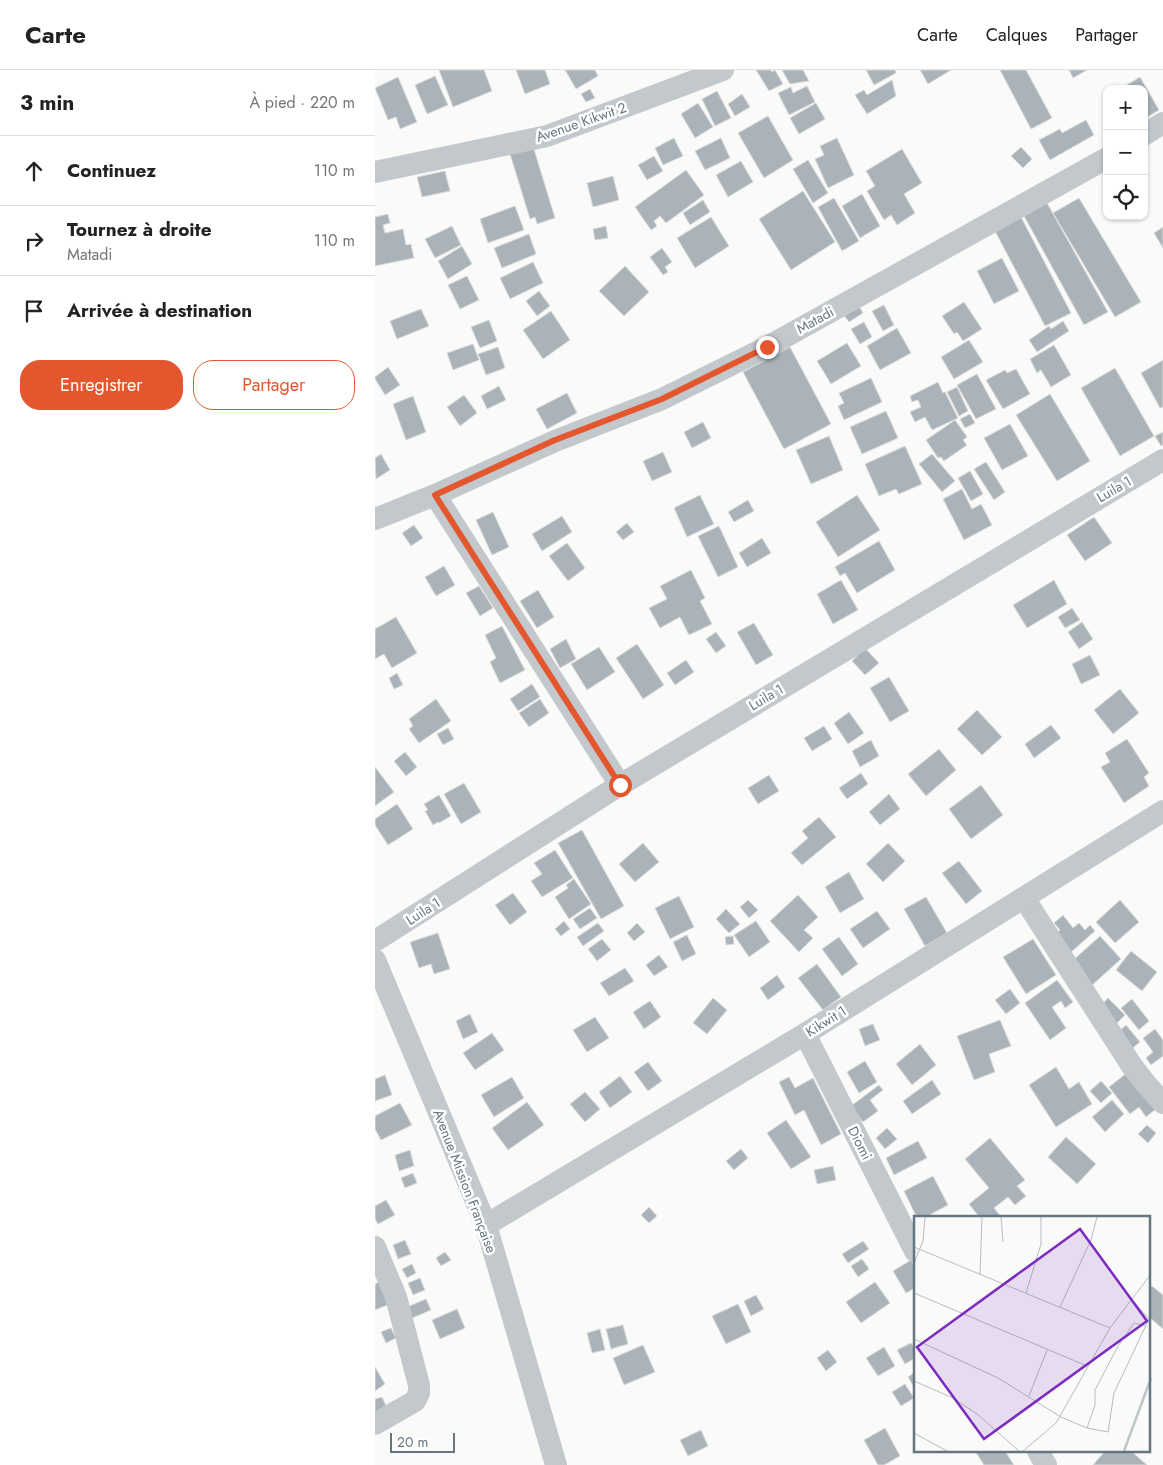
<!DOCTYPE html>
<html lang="fr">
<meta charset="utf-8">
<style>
body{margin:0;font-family:Jost,sans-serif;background:#f6f6f6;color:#222}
.controls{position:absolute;right:15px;top:15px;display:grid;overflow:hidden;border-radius:10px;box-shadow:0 1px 4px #0004}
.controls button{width:45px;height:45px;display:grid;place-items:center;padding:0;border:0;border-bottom:1px solid #e0e0e0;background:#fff;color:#222;font:25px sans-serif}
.scale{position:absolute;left:15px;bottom:12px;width:65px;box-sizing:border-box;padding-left:5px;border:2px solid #657683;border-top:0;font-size:14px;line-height:18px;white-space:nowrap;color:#657683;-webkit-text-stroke:4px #fff;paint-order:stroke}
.stop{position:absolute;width:15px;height:15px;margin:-11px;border:4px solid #e4572e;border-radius:50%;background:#fff}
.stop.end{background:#e4572e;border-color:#fff;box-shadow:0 1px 5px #0008}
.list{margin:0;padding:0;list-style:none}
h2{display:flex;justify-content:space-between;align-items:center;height:65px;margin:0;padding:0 20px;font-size:21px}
h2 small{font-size:16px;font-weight:400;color:#767676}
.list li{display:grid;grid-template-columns:32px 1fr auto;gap:15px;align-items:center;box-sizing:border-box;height:70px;padding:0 20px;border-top:1px solid #e0e0e0}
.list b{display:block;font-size:19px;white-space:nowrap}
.list p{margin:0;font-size:16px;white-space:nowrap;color:#767676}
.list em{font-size:16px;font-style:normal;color:#767676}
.actions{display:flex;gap:10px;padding:15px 20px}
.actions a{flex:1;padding:11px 0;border:1px solid #e4572e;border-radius:20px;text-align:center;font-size:18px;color:#e4572e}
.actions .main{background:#e4572e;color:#fff}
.icon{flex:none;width:28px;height:28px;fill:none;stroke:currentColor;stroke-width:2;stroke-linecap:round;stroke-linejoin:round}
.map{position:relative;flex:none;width:788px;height:1395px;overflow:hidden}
header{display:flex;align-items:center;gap:30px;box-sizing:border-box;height:70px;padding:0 25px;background:#fff;border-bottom:1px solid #e0e0e0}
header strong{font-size:24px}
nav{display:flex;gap:28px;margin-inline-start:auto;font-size:18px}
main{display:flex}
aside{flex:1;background:#fff}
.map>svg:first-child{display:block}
.building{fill:#aab3b9;stroke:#dcdcda}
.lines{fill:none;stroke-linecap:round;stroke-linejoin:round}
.minor{stroke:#c3c8cc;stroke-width:22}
.route{stroke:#e4572e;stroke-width:6}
.labels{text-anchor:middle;stroke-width:5;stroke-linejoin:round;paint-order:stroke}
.street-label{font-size:14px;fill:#657683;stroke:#fff}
.inset-river{fill:none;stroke:#bbc7cb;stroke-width:2.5}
.inset-road{fill:none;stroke:#b5bdc2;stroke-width:1}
.view{fill:#7b2cbf;fill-opacity:0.15;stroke:#7b2cbf;stroke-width:2.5}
.inset-edge{fill:none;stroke:#657683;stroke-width:2.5}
</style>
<header>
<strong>Carte</strong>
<nav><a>Carte</a><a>Calques</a><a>Partager</a></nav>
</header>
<main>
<aside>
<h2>3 min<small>À pied · 220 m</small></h2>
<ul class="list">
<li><svg class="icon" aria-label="ahead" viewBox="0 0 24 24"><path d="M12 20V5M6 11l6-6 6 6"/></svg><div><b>Continuez</b></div><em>110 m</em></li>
<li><svg class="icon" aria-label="right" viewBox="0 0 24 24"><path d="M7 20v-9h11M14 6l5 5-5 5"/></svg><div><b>Tournez à droite</b><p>Matadi</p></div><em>110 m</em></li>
<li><svg class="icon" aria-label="arrive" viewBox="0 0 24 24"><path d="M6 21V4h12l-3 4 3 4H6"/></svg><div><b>Arrivée à destination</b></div></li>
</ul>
<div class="actions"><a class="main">Enregistrer</a><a>Partager</a></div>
</aside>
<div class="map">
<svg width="788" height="1395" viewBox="0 0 788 1395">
<rect width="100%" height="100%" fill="#fafaf8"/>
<g class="building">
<polygon points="64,0 109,0 117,21 78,37"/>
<polygon points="141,0 170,0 175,14 150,24"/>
<polygon points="190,0 220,0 223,6 201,19"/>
<polygon points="381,0 396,0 397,2 400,0 408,14 394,21"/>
<polygon points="407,0 428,0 434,11 415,14"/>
<polygon points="491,0 520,0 521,3 499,15"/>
<polygon points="545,0 576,0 553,14"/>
<polygon points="625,0 651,0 677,48 656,59"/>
<polygon points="694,0 712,0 698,8"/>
<polygon points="60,6 73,35 52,44 40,15"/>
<polygon points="23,7 42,52 25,59 21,47 13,50 0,18"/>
<polygon points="765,7 784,40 769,49 769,19 745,19"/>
<polygon points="517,10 521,26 492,44 480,25 489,20 492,25"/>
<polygon points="432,16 440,32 414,45 403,23 416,17 418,23"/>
<polygon points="215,19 220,28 211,32 206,24"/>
<polygon points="342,21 356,48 340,56 327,29"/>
<polygon points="367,24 375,37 360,46 353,34"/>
<polygon points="323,33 338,57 320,68 306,44"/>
<polygon points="441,33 450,49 424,64 415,48"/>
<polygon points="393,46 418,90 389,108 363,63"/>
<polygon points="711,50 719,65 675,90 664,70 685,59 687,63"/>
<polygon points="299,68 308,86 288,95 280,78"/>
<polygon points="346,68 355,88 330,100 320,81"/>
<polygon points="462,68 479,105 453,118 440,89 449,85 445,76"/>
<polygon points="158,76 180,148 162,154 160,147 155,149 135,84"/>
<polygon points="646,77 657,89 648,98 636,86"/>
<polygon points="527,79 547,113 529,124 540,143 522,155 516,145 509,150 492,121 500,116 491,101"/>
<polygon points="279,86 288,101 272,110 263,95"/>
<polygon points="433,90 453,123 438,133 418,99"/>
<polygon points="366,91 378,112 353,127 341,105"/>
<polygon points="311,100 329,125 291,153 285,146 279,151 282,156 276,160 260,137"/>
<polygon points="70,101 75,121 47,127 42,107"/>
<polygon points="238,106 244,130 218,137 212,113"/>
<polygon points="428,121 460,172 416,200 384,149"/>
<polygon points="487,124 505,156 485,168 467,136"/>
<polygon points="459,128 484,171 467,181 443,137"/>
<polygon points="704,128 766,232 740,247 678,143"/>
<polygon points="328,130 335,142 315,155 308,143"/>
<polygon points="672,133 733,242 709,255 649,146"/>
<polygon points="140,136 149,160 113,173 105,149"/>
<polygon points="13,144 15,153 8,155 10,163 28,159 31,175 36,174 39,188 0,196 0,147"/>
<polygon points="336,147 354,176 320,198 302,168"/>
<polygon points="646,147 696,243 670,256 620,161"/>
<polygon points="77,156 86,175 60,188 50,169"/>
<polygon points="231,156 233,168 220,170 218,159"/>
<polygon points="788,157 788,178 779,163"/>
<polygon points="154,164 161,184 127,198 119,178"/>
<polygon points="87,176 97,194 73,209 63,191"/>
<polygon points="287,178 297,192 290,197 293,202 288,205 275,187"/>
<polygon points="627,188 644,221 619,234 602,201"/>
<polygon points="158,192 168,213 135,229 125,208"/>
<polygon points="250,196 274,222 249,246 224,221"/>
<polygon points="92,206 104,230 85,239 73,215"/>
<polygon points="164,221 175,236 162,246 151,231"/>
<polygon points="480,230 488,243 474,252 465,240"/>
<polygon points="589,232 607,259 588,271 582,262 579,264 567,246"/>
<polygon points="509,235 519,255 508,261 497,241"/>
<polygon points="46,239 54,256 22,269 15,251"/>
<polygon points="176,241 195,270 168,289 148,260"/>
<polygon points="114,250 122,271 105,278 96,257"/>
<polygon points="688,251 694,261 662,282 654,270 674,256 676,259"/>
<polygon points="489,252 497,267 485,274 476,259"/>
<polygon points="522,258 536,283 505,300 492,276"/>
<polygon points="594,270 608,292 579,309 566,287"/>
<polygon points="472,273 486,296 456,314 442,291"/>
<polygon points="98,274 104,290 78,300 72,283"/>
<polygon points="679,275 696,305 676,317 666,300 662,303 655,289"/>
<polygon points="123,277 130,298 111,305 103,284"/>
<polygon points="415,277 456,354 409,379 368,302"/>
<polygon points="788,290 788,337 785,338 766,303"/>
<polygon points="13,297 25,315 10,325 0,309 0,307"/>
<polygon points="740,298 779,366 745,386 706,318"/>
<polygon points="641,299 655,324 628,339 611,310 630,300 632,303"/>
<polygon points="602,304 621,339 601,349 582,315"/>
<polygon points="496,308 507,332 469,350 463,336 469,333 464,323"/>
<polygon points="563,312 568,323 570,322 583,348 557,360 550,347 540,352 535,342 546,337 543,330 537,332 535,326"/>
<polygon points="124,316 131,330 112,339 106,326"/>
<polygon points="582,317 593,341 584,346 572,322"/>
<polygon points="192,323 202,343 172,359 161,339"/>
<polygon points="675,324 715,391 682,411 641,345"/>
<polygon points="89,325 102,343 85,356 72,337"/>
<polygon points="38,326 51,362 31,370 18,334"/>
<polygon points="511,341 523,368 487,384 475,357"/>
<polygon points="595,344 600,353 590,358 585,349"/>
<polygon points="580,350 592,367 588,370 592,375 569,391 566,387 563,388 551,370"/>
<polygon points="328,352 336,368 317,378 309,362"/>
<polygon points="635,354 653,386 627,400 609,368"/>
<polygon points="788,362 788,375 786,376 780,366"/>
<polygon points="454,366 468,400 436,414 421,380"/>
<polygon points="530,376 547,414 524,424 521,419 504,426 490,394"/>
<polygon points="288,382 297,402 277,411 268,391"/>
<polygon points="6,384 15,400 1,409 0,388"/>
<polygon points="557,384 580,411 567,422 544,394"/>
<polygon points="611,392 630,422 619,430 599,399"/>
<polygon points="595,401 608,424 596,431 583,408"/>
<polygon points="587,419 597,439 606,434 617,455 589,470 568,429"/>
<polygon points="325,425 339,454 312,467 299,438"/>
<polygon points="482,425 505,460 463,487 441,452"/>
<polygon points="373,430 379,441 359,452 353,442"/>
<polygon points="118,442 134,477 117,485 101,450"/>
<polygon points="187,446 197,462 167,481 157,464"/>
<polygon points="719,447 737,473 710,491 692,465"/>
<polygon points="252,453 259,462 248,470 241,462"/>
<polygon points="39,455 48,468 36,476 27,463"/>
<polygon points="344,456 363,497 343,507 323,466"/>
<polygon points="387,468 396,483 372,497 364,483"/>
<polygon points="504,471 520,500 482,523 470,503 465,506 460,497"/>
<polygon points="192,473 210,498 193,511 174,486"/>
<polygon points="69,496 80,515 61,526 50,507"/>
<polygon points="316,500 330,528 325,531 337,554 314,565 305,547 285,558 274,538 292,529 285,516"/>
<polygon points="466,510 483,540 458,554 442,524"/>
<polygon points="679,510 692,534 652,558 638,535"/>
<polygon points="104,516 118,538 105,546 91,523"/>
<polygon points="163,520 179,547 162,558 145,531"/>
<polygon points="697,538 705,550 690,558 683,547"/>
<polygon points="21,547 42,583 17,598 9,584 0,589 0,559"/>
<polygon points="707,552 718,569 704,579 693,562"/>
<polygon points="379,553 398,585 381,595 362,562"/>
<polygon points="127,556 150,600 125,613 115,592 121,588 110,565"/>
<polygon points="341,562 351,576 341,583 331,569"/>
<polygon points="191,569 201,589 185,598 175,579"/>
<polygon points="262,574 289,615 268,629 241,588"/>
<polygon points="224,577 240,602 212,620 196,594"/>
<polygon points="490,578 504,593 490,605 477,591"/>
<polygon points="715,585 725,605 706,614 697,594"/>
<polygon points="311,590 319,602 300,615 292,603"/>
<polygon points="22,603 28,615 19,619 14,608"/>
<polygon points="514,607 534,641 515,652 495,618"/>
<polygon points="157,614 165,627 143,641 135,629"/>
<polygon points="745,619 764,643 738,664 719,640"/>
<polygon points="61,629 76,651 44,673 34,659 38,656 34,649"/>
<polygon points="165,629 174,643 154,657 144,643"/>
<polygon points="602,640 627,667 607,685 582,659"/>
<polygon points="474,642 489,663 473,674 459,653"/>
<polygon points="676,655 686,668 659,688 650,674"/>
<polygon points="449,656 457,669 437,681 429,668"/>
<polygon points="73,658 79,669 68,675 62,664"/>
<polygon points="752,669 774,703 769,707 774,716 749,733 726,697 735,692 730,683"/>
<polygon points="496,670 504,686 485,697 477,681"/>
<polygon points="564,679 581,700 551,726 533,704"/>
<polygon points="30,682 42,697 31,706 19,691"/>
<polygon points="0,697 19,722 0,736"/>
<polygon points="486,703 493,714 472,729 464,718"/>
<polygon points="394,705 404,721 383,734 373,718"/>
<polygon points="89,713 106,742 86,754 69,724"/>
<polygon points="606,715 628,745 596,769 574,739"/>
<polygon points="514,724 525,739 505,755 494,742"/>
<polygon points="64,725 76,746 64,753 63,752 58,755 50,741 53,740 49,734"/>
<polygon points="22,734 38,759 13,775 0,755 0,749"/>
<polygon points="444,747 461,767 427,795 416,783 433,768 427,761"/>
<polygon points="207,760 249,836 226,849 183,773"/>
<polygon points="268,773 284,792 260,812 244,794"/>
<polygon points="513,773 530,791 508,812 491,794"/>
<polygon points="180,780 198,808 167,827 156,811 167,804 159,793"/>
<polygon points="584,791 607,821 591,834 567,803"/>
<polygon points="474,802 489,829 465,843 450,817"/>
<polygon points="199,809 216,834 194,849 180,827 193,818 191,815"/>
<polygon points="138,823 152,842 135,855 120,835"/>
<polygon points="423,825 443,847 429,860 438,868 424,882 395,851"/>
<polygon points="304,826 319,857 295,869 280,838"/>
<polygon points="551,827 572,863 550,876 529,839"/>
<polygon points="373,830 383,840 374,848 365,837"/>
<polygon points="745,830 764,852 740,873 721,852"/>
<polygon points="215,838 222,848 205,859 198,849"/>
<polygon points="351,839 365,854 354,863 341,849"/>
<polygon points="502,841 515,859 488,878 475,859"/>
<polygon points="688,845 698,858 704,853 710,860 715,855 720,861 695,883 679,865 685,860 679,853"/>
<polygon points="189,851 195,859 186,866 180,859"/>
<polygon points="381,851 395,872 374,887 359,865"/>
<polygon points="223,853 229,861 208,876 202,867"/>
<polygon points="262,853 270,862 259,871 252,863"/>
<polygon points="63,863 75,899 59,904 56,894 44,898 35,872"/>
<polygon points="312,865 321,884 307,891 298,872"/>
<polygon points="358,866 359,874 351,875 350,867"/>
<polygon points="725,866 746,889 715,917 694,894"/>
<polygon points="464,867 483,894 467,906 447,879"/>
<polygon points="227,869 236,880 222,891 213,879"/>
<polygon points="658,869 681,905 651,924 628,887"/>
<polygon points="756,881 782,902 767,921 741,900"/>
<polygon points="284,885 293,897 279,906 271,895"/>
<polygon points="442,894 466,927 448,940 423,908"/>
<polygon points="250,898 259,911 234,926 225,913"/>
<polygon points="402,905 410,917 393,930 385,918"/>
<polygon points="682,910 698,932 690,938 686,931 677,937 691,958 675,970 650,933"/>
<polygon points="635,919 645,933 631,944 620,930"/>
<polygon points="338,928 352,940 332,964 318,953"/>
<polygon points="733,928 750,945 742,953 725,937"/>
<polygon points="757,929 774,951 764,960 746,938"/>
<polygon points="275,931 286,947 269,959 258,942"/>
<polygon points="95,944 103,962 88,969 81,951"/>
<polygon points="220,947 234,968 212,982 198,960"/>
<polygon points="625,950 636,976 614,984 620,1002 599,1010 582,966"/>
<polygon points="498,954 505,970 490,976 484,959"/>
<polygon points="751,955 765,972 755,980 742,963"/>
<polygon points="780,959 788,970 788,986 776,995 771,988 778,982 768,968"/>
<polygon points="117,963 129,980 100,1000 88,983"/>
<polygon points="545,974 561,995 537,1015 521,994"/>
<polygon points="490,991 502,1012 484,1023 472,1002"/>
<polygon points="273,992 287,1011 273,1021 259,1002"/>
<polygon points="681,997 694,1019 704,1012 717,1034 681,1057 654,1015"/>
<polygon points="753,1002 781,1039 771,1047 764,1037 755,1044 734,1017"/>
<polygon points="10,1005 17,1025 0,1031 0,1009"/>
<polygon points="245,1006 257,1022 235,1038 224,1022"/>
<polygon points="137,1007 149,1028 119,1047 106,1025"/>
<polygon points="414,1007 420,1018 438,1008 466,1064 446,1075 429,1040 420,1045 404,1012"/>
<polygon points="557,1010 566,1024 537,1044 528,1031"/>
<polygon points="726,1011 737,1023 726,1033 715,1021"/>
<polygon points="504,1015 508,1020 495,1030 503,1041 488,1052 476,1036"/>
<polygon points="210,1022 225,1039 210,1052 195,1034"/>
<polygon points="737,1030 749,1044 730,1062 717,1047"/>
<polygon points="152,1032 169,1055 133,1080 117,1058"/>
<polygon points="25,1033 37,1055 6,1070 0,1059 0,1046"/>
<polygon points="411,1050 436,1087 416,1099 392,1063"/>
<polygon points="772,1055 781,1063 773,1073 763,1064"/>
<polygon points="512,1058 522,1069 510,1079 501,1068"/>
<polygon points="691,1067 721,1094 702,1114 673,1087"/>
<polygon points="615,1068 650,1110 642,1116 651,1126 640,1135 633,1127 619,1138 627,1148 605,1148 594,1134 614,1118 590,1089"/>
<polygon points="543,1071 552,1088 519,1105 511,1088"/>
<polygon points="366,1079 373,1088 359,1100 351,1091"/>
<polygon points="35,1080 39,1096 24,1101 20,1085"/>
<polygon points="458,1096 461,1110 442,1114 439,1100"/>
<polygon points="38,1103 42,1113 30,1118 26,1108"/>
<polygon points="558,1106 573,1135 549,1148 542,1148 529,1121"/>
<polygon points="11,1130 20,1145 3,1154 0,1149 0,1136"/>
<polygon points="274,1137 282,1146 274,1153 266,1145"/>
<polygon points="30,1170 36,1184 23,1189 18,1175"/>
<polygon points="488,1171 494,1179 473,1193 467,1184"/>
<polygon points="70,1182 76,1190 66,1196 61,1188"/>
<polygon points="487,1189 494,1199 483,1207 476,1196"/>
<polygon points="536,1190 540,1197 540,1218 531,1223 518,1201"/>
<polygon points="37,1194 41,1203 32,1208 27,1199"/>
<polygon points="45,1208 50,1220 38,1225 33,1213"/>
<polygon points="7,1210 17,1233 0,1240 0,1214"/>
<polygon points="500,1212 515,1233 486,1253 471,1232"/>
<polygon points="777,1216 788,1225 788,1259 774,1247 774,1219"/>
<polygon points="381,1225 389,1239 376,1246 369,1231"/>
<polygon points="51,1229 56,1240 37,1248 32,1237"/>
<polygon points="363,1234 376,1262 351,1274 337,1246"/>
<polygon points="82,1239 90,1258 65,1269 57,1250"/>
<polygon points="248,1255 253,1274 236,1279 231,1259"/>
<polygon points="16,1258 21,1268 11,1273 6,1262"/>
<polygon points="225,1259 230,1280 217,1283 212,1263"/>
<polygon points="536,1273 538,1276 540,1275 540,1288 530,1294 522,1280"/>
<polygon points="268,1275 280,1302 249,1315 238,1288"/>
<polygon points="509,1277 520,1296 503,1306 491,1288"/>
<polygon points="453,1280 462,1292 451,1301 442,1288"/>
<polygon points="0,1297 10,1314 0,1321"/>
<polygon points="540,1302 540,1319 533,1307"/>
<polygon points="530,1314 539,1328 526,1336 517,1322"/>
<polygon points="7,1327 12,1338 0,1344 0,1329"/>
<polygon points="510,1358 525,1386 509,1395 503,1395 489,1370"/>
<polygon points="326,1360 333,1376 313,1386 305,1370"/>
<polygon points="600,1381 630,1381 639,1395 609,1395"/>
<polygon points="730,1381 756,1381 772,1395 718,1395"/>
</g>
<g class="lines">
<g class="minor">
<polyline points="769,65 788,53"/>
<polyline points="0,102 172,66 348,0"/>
<polyline points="60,425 245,715"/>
<polyline points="0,449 60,425 180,371 287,329 392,277 732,88"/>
<polyline points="649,828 757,996 771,1014 788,1033"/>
<polyline points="0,871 245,715 788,390"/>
<polyline points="0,890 111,1155 181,1395"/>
<polyline points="430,964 540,1181"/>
<polyline points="111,1155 430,964 788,741"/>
<polyline points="0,1177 21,1227 44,1315 44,1323 40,1331 0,1354"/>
<polyline points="663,1381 671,1395"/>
</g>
</g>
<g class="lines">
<polyline class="route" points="245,715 60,425 180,370 287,329 392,277"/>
</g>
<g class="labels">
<g class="street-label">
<text transform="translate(206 52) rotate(-19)" y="5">Avenue Kikwit 2</text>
<text transform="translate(440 250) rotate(-29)" y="5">Matadi</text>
<text transform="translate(739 419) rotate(-30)" y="5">Luila 1</text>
<text transform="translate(391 627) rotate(-31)" y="5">Luila 1</text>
<text transform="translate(48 841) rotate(-33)" y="5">Luila 1</text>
<text transform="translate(451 951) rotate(-32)" y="5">Kikwit 1</text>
<text transform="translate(485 1073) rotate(63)" y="5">Diomi</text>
<text transform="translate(90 1111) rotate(69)" y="5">Avenue Mission Française</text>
</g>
</g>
<g transform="translate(539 1146)">
<rect width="236" height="236" fill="#fafaf8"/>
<path class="inset-river" d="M210 235 237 162"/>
<path class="inset-road" d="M87 1 89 26M0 31 196 112M0 47 9 25 11 1M66 59 68 1M0 77 173 150M112 77 127 28V1M146 91 177 24 183 1M0 123 84 162 147 201 173 212 194 216 200 177 235 103 218 84M0 165 39 182 63 198 105 235M115 180 133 134M173 212 181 189V174L204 130 220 107 232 110M0 217 33 235M109 235 142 207 196 112 237 58"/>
<path class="view" d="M166 13 233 105 70 223 3 131Z"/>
<rect width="236" height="236" class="inset-edge"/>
</g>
</svg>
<div class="controls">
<button>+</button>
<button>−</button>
<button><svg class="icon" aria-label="locate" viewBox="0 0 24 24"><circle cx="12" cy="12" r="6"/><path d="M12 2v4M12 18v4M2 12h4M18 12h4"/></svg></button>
</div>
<div class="scale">20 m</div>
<div class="stop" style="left:245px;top:715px"></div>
<div class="stop end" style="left:392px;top:277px"></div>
</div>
</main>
